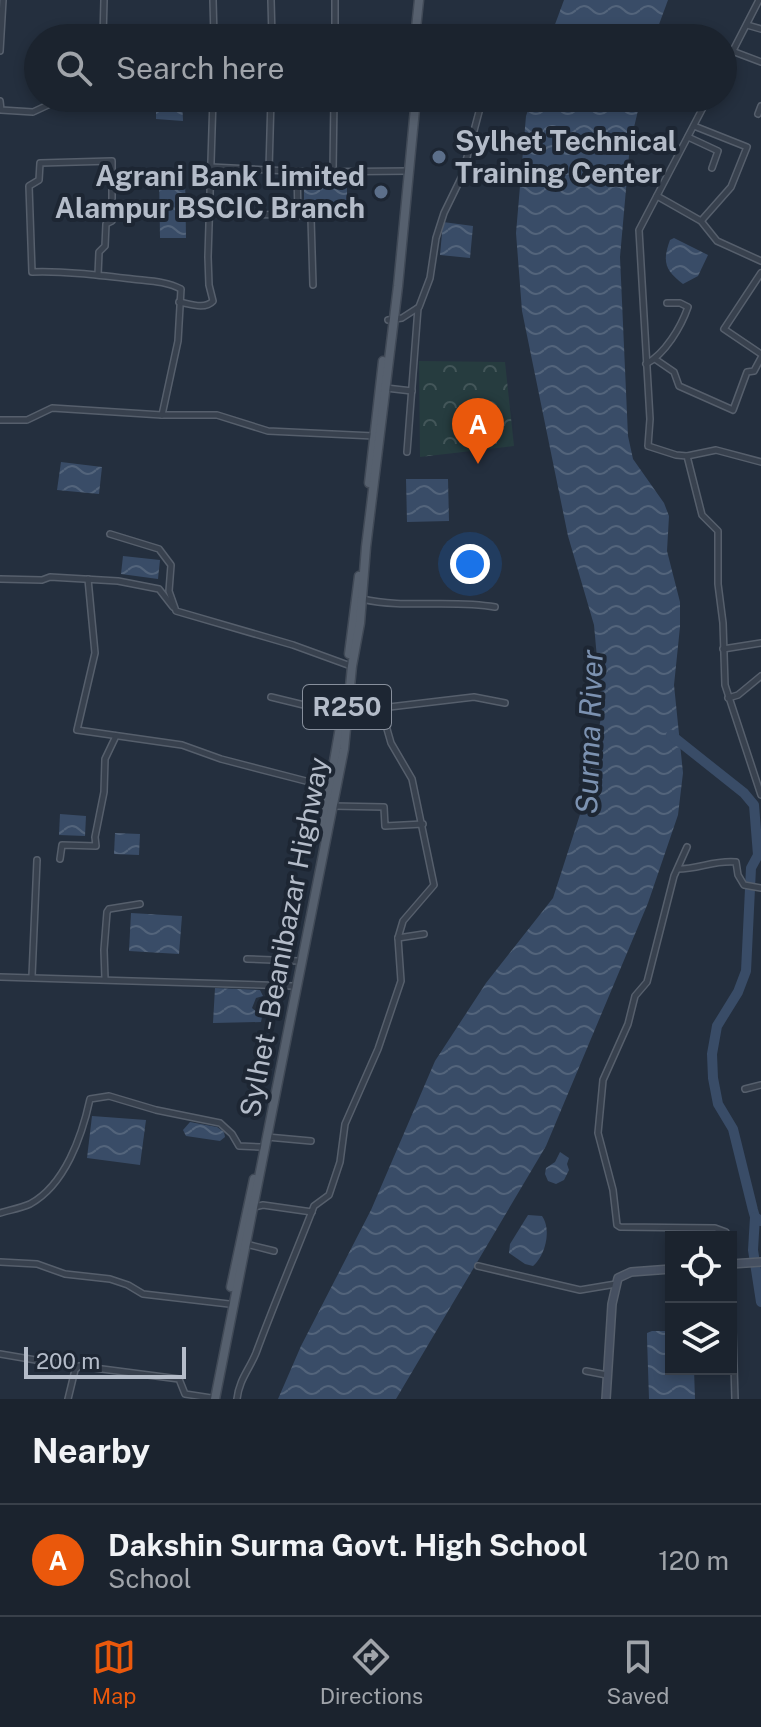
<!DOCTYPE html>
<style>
body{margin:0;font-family:"Public Sans",sans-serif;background:#242b36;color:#f1f3f6}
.controls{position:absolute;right:24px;bottom:24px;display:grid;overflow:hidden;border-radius:0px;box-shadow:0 4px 12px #0003}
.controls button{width:72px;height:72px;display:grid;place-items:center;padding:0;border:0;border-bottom:2px solid #39404a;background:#1b232e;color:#f1f3f6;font:40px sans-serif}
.scale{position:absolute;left:24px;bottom:20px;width:162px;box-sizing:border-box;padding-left:8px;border:4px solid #b4bcc9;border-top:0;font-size:22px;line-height:28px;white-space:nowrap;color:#b4bcc9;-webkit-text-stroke:6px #1d2633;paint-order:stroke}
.you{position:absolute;left:470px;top:564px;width:28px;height:28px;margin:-20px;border:6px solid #fff;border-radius:50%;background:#1a73e8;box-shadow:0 0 0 12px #1a73e833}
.badge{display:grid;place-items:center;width:52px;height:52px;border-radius:50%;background:#ea580c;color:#fff;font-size:26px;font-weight:700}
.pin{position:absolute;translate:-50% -66px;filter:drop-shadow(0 2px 4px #0008)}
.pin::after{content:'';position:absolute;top:42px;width:28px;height:24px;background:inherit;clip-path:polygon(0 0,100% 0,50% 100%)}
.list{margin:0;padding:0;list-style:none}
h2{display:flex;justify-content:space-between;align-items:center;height:104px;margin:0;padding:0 32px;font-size:34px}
h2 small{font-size:26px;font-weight:400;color:#a0a4aa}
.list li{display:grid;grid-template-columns:52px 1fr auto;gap:24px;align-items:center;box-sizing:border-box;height:112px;padding:0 32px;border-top:2px solid #39404a}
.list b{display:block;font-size:30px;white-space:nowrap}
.list p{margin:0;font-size:26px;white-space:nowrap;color:#a0a4aa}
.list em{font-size:26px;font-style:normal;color:#a0a4aa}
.icon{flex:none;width:44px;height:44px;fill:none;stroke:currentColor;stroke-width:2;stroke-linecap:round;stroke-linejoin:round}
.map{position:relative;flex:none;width:761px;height:1399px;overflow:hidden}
.search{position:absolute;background:#1b232e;box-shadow:0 4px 12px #0003;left:24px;right:24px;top:24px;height:88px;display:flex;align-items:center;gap:20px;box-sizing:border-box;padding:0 28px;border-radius:44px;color:#a0a4aa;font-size:30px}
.sheet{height:216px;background:#1b232e}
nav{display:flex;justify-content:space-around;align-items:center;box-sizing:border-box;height:112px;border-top:2px solid #39404a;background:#1b232e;font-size:22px;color:#a0a4aa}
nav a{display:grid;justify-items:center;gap:4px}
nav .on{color:#ea580c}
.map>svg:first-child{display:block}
.park{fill:url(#park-crowns)}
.water{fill:url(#water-waves)}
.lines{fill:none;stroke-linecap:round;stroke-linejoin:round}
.river{stroke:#394c67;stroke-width:10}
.street-casing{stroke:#565f6c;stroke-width:8}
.secondary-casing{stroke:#565f6c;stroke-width:10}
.primary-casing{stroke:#414a57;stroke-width:11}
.street{stroke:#38414e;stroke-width:5}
.secondary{stroke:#465061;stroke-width:7}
.primary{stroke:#56606e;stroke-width:8}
.service-dot{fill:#5c6f8a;stroke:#1d2633;stroke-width:3}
.labels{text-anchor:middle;stroke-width:8;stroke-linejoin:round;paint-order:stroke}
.shield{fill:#1d2633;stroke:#878f9c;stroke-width:2}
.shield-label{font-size:26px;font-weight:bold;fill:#b4bcc9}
.poi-label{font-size:28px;font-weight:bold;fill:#b4bcc9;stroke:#1d2633;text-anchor:start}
.street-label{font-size:28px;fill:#b4bcc9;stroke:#1d2633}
.water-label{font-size:30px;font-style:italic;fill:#7c92b1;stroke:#1d2633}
</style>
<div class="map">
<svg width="761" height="1399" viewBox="0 0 761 1399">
<defs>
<pattern id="park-crowns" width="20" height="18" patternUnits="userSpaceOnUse" patternTransform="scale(2)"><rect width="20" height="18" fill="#263c3f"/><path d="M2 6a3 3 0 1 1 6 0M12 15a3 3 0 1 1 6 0" fill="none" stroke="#435659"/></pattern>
<pattern id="water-waves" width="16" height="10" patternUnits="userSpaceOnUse" patternTransform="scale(2)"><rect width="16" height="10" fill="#394c67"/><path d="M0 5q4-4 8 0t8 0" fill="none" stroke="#53647b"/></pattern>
</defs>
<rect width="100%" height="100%" fill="#242f3e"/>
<polygon class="park" points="419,361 505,362 514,446 420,457"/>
<g class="water">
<polygon points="564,0 668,0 654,38 550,38"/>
<polygon points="156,98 182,98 183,121 156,119"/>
<polygon points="532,98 641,98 630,144 620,257 628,436 633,459 664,503 669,516 667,551 680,602 680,627 674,685 683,773 678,815 648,903 546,1146 396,1399 278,1399 301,1346 371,1210 435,1061 486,983 553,898 584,802 602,713 594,625 568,536 522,311 516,233 526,116"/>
<polygon points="185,173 186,238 160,238 159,174"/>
<polygon points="304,175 347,175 347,208 304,209"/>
<polygon points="443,222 473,226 470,258 440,255"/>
<path d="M674 238 708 255 698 276 683 284C665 270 662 262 670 240Z"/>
<polygon points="61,462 102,467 99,494 57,490"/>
<polygon points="406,479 448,479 449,521 407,522"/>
<polygon points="123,556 160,560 158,579 121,574"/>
<polygon points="60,814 86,816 85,836 59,835"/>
<polygon points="115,833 140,834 139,855 114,854"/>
<polygon points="131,913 182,916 179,954 129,951"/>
<polygon points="215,988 260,990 263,996 256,998 252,1008 262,1017 261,1022 213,1023"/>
<polygon points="92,1116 146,1120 140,1165 87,1158"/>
<polygon points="190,1122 217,1127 224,1132 225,1137 220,1141 186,1136 183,1130"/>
<polygon points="560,1152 569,1158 567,1164 569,1170 564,1180 556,1184 548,1181 545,1174 546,1168 555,1162"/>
<path d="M528 1215 542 1216C552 1230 545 1256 533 1266L525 1264 509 1253 510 1244Z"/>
<polygon points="652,1331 671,1331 671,1369 694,1369 695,1399 649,1399 647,1338 647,1333"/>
</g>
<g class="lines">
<g class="river">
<polyline points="671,735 744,793 754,805 758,855 751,868 746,971 738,992 717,1026 712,1054 713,1078 718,1104 733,1129 753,1210 755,1217 761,1221"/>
<polyline points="755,1217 753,1250 761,1302"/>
</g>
<g class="street-casing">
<g id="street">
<polyline points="213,0 214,38"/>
<polyline points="271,0 272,38"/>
<polyline points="747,25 761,29"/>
<polyline points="103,38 104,0"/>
<polyline points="335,38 335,0"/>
<polyline points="0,51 3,0"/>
<polyline points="732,51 761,62"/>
<polyline points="723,70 759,0"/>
<polyline points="708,98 639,230 650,419 648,446 676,455 687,456 702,515 718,531 718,584 723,623 725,685 761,795"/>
<polyline points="0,101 1,110 33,112 63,98"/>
<polyline points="758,114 761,106"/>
<polyline points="694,126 747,147 731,187 701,221"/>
<polyline points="688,137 718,151 712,168"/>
<polyline points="211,167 308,172 409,171"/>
<polyline points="269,169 271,98"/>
<polyline points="333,171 334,98"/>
<polyline points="657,196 701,221 717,241 761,261"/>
<polyline points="209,214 298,215 297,171"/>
<polyline points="298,215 311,218 313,285"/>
<polyline points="761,273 724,329 761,354"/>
<path d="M98 275 99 252 105 246 106 224 112 221V161L40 163 39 180 29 186 32 272C66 271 98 275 132 279 149 281 166 281 181 289L178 341 162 415"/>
<path d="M179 302C190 304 205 310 213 301L209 285 208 257 213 98"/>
<polyline points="388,320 402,318 419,307 430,278 436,238 444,213 462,176 480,108 500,106"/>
<polyline points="655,359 674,372 679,386 733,410 747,372 754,371 761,358"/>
<path d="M646 364C665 354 681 327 688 307L680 303H667"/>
<polyline points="386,388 412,391"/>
<polyline points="0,420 27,420 52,408 162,415 217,415 268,431 374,436"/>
<polyline points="407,452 418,308"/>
<polyline points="687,456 716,450 761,462"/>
<polyline points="110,534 159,549 171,565 169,591 176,611 293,645 348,665"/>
<polyline points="0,579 42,580 50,577 118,581 159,589 173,607"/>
<polyline points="88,579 95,653 77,730 182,745 221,759 329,787"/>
<path d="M362 599C405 609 451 599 495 607"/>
<polyline points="723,649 761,643"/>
<polyline points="271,697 308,706 342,709 381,708 474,697 505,703"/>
<polyline points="728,698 738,695 761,676"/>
<polyline points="333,806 384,807 385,826 423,824"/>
<polyline points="687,847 674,876 647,982 635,996 628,1024 603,1080 598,1133 613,1190 617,1225 620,1227 715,1228 726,1232 727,1237"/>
<polyline points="60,859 62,845 96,846 95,837 104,792 105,759 116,736"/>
<path d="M678 869C699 869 714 860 736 862L738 875 744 885 761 888"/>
<polyline points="398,938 424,934"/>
<polyline points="247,959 298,961"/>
<polyline points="32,976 37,860"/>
<polyline points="0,977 293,986"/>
<polyline points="105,979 104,950 107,912 109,909 140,904"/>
<polyline points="745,1089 761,1085"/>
<polyline points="267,1137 311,1141"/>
<polyline points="254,1207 263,1205 312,1212"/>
<path d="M0 1213C10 1210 21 1208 30 1204 65 1185 82 1136 90 1099L109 1096 156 1110 220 1123 232 1134 239 1146 261 1147"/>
<polyline points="246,1244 274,1251"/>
<polyline points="0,1262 37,1264 65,1274 110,1279 128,1285 143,1294 229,1304"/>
<polyline points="731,1264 735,1399"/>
<polyline points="478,1266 580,1290 616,1284"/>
<polyline points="0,1354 77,1367"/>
<polyline points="586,1371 607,1375"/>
<polyline points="68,1399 75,1370 79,1366 179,1379 185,1394 211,1398"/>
<path d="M237 1399C239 1380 249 1370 256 1353 274 1304 295 1255 314 1206L329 1195 340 1162 345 1124 378 1049 401 981 398 938 403 921 434 885 412 779 391 743 381 708"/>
</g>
</g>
<g class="secondary-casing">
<g id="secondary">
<polyline points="731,1264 761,1262"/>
<polyline points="606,1399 612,1304 618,1278 631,1272 671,1269"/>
</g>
</g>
<g class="primary-casing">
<g id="primary">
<polyline points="415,38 419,0"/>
<polyline points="369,483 383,361"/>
<polyline points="349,654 359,576"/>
<polyline points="321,836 340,727"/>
<polyline points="231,1287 254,1179"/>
<polyline points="215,1399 344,749 352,666 360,623 366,547 398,286 416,98"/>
</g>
</g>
<use href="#street" class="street"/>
<use href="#secondary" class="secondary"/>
<use href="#primary" class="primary"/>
</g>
<g class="service-dot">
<circle cx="439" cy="157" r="8"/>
<circle cx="381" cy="192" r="8"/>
</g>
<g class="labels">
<rect class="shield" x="303" y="685" width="88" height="44" rx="6"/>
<g class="shield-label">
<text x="347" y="716">R250</text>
</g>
<g class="poi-label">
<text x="455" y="151">Sylhet Technical<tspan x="455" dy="32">Training Center</tspan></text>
<text x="365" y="186" text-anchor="end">Agrani Bank Limited<tspan x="365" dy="32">Alampur BSCIC Branch</tspan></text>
</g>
<g class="street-label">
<text transform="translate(284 937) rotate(-79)" y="10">Sylhet - Beanibazar Highway</text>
</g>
<g class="water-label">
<text transform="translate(590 732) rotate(-88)" y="10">Surma River</text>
</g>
</g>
</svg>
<div class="controls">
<button><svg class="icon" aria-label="locate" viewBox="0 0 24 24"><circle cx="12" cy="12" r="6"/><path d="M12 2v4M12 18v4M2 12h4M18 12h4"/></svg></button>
<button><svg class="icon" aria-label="layers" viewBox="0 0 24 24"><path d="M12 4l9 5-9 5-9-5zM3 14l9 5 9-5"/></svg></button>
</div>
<div class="scale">200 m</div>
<div class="you"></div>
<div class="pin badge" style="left:478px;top:464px">A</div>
<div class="search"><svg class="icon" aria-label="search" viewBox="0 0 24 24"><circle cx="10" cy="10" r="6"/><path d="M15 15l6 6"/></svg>Search here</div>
</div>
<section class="sheet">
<h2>Nearby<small></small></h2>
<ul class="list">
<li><span class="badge">A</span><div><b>Dakshin Surma Govt. High School</b><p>School</p></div><em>120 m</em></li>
</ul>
</section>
<nav>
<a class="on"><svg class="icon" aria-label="map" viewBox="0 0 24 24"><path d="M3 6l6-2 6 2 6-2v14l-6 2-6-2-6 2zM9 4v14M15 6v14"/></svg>Map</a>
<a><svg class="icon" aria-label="directions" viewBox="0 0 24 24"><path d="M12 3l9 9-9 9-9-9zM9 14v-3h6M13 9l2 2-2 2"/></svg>Directions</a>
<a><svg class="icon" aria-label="saved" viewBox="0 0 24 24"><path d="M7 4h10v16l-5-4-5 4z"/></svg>Saved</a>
</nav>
